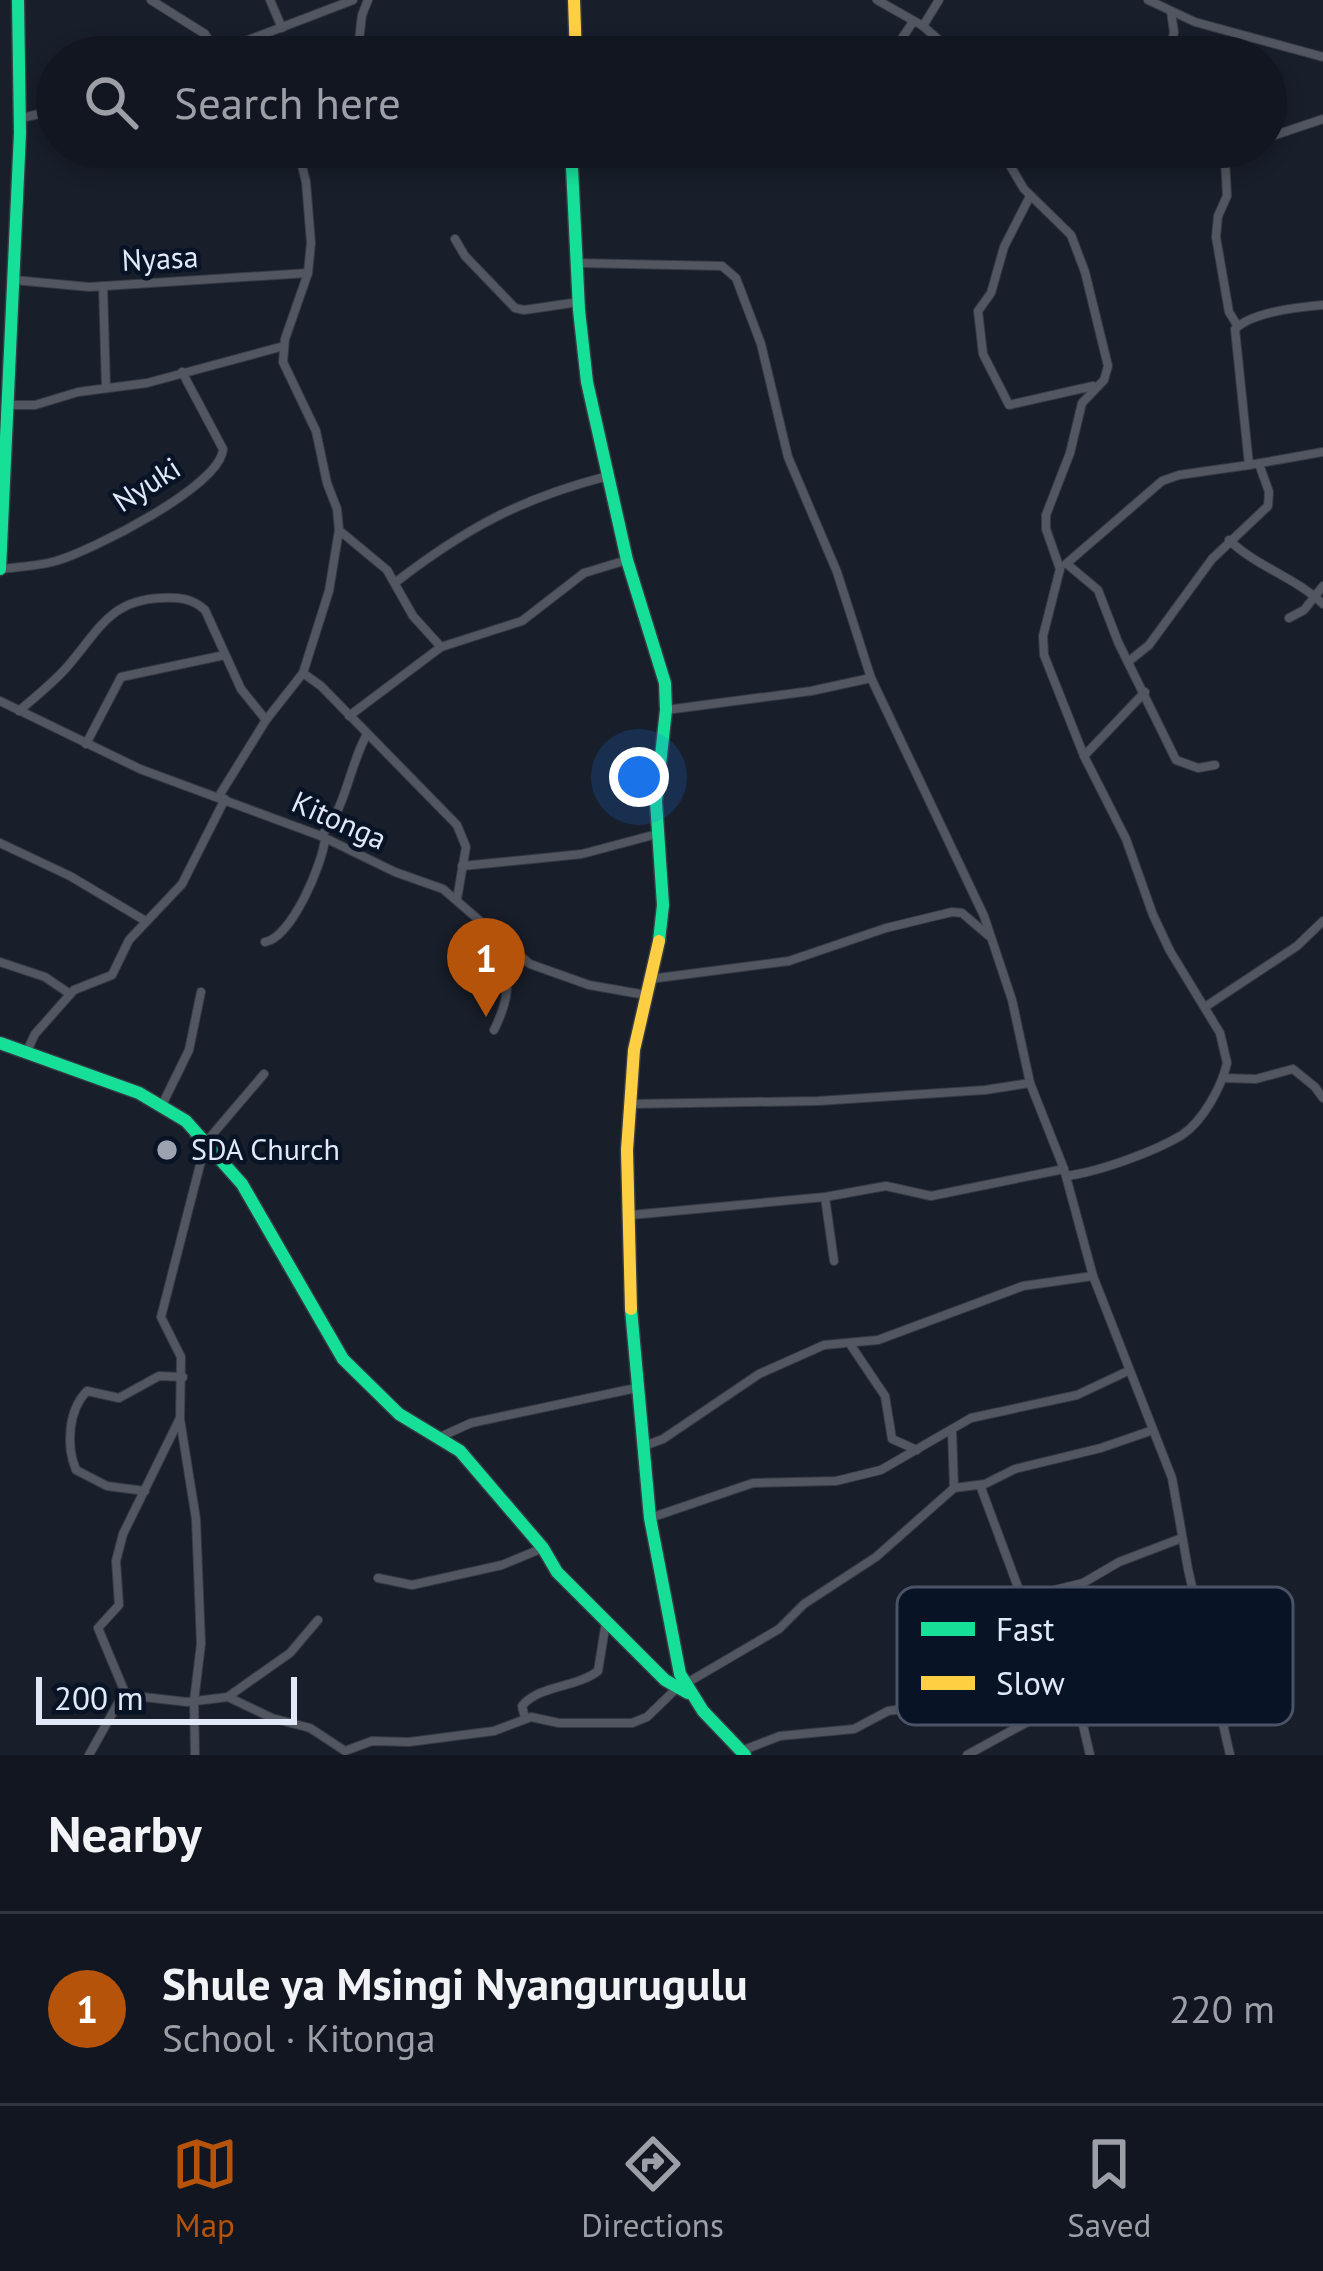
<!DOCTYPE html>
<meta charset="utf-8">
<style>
body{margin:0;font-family:"PT Sans",sans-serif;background:#1f232d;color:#f1f3f6}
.scale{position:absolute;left:36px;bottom:30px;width:261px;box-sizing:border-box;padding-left:12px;border:6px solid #e1e9f8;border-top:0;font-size:33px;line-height:42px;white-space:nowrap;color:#e1e9f8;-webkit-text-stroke:9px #081326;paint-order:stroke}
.you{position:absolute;left:639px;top:777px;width:42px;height:42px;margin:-30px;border:9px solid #fff;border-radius:50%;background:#1a73e8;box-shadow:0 0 0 18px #1a73e833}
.badge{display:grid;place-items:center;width:78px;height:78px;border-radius:50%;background:#b45309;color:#fff;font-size:39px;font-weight:700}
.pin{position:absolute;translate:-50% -99px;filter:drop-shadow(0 3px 6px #0008)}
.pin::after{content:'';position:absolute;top:63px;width:42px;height:36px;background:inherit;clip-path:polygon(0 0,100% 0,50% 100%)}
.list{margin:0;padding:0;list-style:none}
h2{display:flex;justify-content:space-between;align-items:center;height:156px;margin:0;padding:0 48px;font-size:51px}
h2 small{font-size:39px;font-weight:400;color:#9c9fa5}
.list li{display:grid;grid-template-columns:78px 1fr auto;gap:36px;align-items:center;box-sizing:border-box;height:192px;padding:0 48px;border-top:3px solid #31353e}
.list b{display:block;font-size:45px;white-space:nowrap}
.list p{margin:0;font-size:39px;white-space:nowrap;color:#9c9fa5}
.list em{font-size:39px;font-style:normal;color:#9c9fa5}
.icon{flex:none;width:66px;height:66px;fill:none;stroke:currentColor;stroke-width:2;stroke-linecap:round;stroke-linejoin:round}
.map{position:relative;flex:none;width:1323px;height:1755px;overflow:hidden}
.search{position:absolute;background:#121620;box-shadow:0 6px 18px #0003;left:36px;right:36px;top:36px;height:132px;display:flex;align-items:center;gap:30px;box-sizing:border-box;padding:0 42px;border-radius:66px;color:#9c9fa5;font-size:45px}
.sheet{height:348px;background:#121620}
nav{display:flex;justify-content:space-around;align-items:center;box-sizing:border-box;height:168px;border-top:3px solid #31353e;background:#121620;font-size:33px;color:#9c9fa5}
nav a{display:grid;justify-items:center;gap:6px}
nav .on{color:#b45309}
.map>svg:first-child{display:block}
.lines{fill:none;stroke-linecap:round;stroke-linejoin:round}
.street-casing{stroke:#353a44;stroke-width:10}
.fast-casing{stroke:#353a44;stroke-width:15}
.slow-casing{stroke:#353a44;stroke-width:15}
.street{stroke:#515660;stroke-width:8}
.fast{stroke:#16e098;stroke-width:12}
.slow{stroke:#ffcf43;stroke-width:12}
.poi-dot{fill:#9ba2b0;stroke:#081326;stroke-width:4.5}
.labels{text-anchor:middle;stroke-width:9;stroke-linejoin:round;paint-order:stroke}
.street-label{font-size:30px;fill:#e1e9f8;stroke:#081326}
.poi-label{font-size:30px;fill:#e1e9f8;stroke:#081326;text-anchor:start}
.key{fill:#081326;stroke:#495365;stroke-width:3}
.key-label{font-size:33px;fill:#e1e9f8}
</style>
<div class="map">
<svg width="1323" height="1755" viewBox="0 0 1323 1755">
<rect width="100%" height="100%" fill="#181e2a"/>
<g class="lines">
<g class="street-casing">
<g id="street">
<polyline points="151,0 205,34 219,57"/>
<polyline points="270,0 282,28"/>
<polyline points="877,0 923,26 958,57"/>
<polyline points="1148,0 1195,22 1323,57"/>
<polyline points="923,26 939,0"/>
<polyline points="948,47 982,57"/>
<polyline points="217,52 353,0"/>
<polyline points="357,57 362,15 368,0"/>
<polyline points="889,57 913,22"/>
<polyline points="1169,57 1174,32 1171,12"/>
<polyline points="21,118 57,110"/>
<polyline points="1266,138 1323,119"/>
<path d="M999 147 1024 189 1071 235 1085 272 1108 366 1104 380 1082 403 1070 453 1046 515V529L1060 569 1043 636 1044 655 1084 756 1126 839 1153 915 1170 951 1220 1033 1227 1063C1222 1086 1203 1121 1182 1135 1154 1152 1098 1172 1066 1176"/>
<polyline points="1202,147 1225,158"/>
<polyline points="1030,196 1004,247 991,293 978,311 983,354 1009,405 1093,386"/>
<polyline points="455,239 465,256 515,308 524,310 579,302"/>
<polyline points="577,263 722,266 736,278 761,344 788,457 837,572 871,678 984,916 1012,1000 1030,1083 1064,1169 1093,1276 1172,1478 1188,1569 1230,1755"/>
<polyline points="14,280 89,287 308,273"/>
<polyline points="103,286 106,388"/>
<path d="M1323 305C1298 307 1252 312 1235 329L1249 465 1323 452"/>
<polyline points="1237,325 1229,312 1216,237 1218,216 1227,196 1225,158 1241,147"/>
<polyline points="11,405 35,405 78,392 147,383 284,346"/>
<polyline points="340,531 387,570 413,616 441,647"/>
<path d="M1229 540C1257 567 1295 577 1323 604"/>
<polyline points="1066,564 1162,481 1179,475 1249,465"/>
<polyline points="1067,564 1098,590 1118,642 1176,760 1198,768 1215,765"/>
<path d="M0 569C19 567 38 566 56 561 91 551 221 486 223 449L182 372"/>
<path d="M396 582C466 528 522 498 608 476"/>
<polyline points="1289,618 1304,610 1323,586"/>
<polyline points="1128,662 1149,645 1212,559 1268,506 1269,492 1259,464"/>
<polyline points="303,673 321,686 457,825 466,847 457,899"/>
<polyline points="0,701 140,769 321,836 395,872 443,889 530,964 589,985 646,995"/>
<polyline points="666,710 811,691 871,678"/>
<path d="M19 711C35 697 53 683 67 667 98 632 109 600 161 598 178 597 192 598 205 610L241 689 266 720"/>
<polyline points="349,716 441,647 522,621 584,573 627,560"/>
<polyline points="86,744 121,677 225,655"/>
<polyline points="1084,756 1145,692"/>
<polyline points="219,796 266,720 303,673 329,591 339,530 337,509 327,483 316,431 283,362 285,339 308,273 311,243 306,182 300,158 291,147"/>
<path d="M321 836C346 809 349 767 366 736"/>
<polyline points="0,843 70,876 144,920"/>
<polyline points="462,866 582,854 657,834"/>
<path d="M265 942C291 938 323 864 325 838"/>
<polyline points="0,962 45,977 70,994"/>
<polyline points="650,979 789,961 886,928 952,912 962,913 989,936"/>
<polyline points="1205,1007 1297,946 1323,921"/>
<path d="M494 1030C509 1000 512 977 500 945"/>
<polyline points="26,1053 35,1034 74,990 112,975 129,940 182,884 225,799"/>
<polyline points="1223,1078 1256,1079 1293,1069 1315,1087 1323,1098"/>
<polyline points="163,1103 189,1050 201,992"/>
<polyline points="630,1104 818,1101 985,1090 1030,1083"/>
<polyline points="194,1134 201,1161 161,1317 181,1357 180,1419 196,1519 201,1644 194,1701 195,1755"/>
<polyline points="206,1142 264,1074"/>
<polyline points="825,1197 834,1261"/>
<polyline points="631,1215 825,1197 886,1186 931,1196 1064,1169"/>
<polyline points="850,1344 885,1396 892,1439 917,1450"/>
<polyline points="952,1430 954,1488"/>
<polyline points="440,1437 471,1423 636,1388"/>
<polyline points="644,1446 663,1439 759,1374 824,1345 878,1340 1023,1286 1093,1276"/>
<polyline points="980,1485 1022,1598 1026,1634 1044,1670 1083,1725 1090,1755"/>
<path d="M145 1491 107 1486 76 1470C66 1446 68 1410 87 1391L119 1398 159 1376 183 1377"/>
<polyline points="650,1518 753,1483 836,1481 881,1470 971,1418 1077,1395 1128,1371"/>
<polyline points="378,1578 412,1585 502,1565 543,1548"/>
<polyline points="1022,1598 1083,1583 1119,1562 1182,1538"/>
<polyline points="685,1684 779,1629 804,1604 876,1557 954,1488 985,1484 1015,1469 1101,1448 1153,1430"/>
<polyline points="126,1695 98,1628 119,1605 116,1561 123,1534 179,1420"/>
<polyline points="229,1696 290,1653 318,1620"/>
<path d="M1076 1715C1080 1675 1128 1642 1163 1630 1175 1627 1190 1627 1202 1625"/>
<path d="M525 1718 522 1706C539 1685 576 1688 598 1671L606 1622"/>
<polyline points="741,1751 780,1736 854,1729 888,1711 971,1699 1044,1670"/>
<polyline points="89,1755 121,1698 126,1695 187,1702 228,1697 272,1718 310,1728 345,1751 372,1741 409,1742 494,1731 531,1717 559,1723 632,1723 647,1717 677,1688"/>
<polyline points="967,1755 1064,1702"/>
</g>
</g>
<g class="fast-casing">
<g id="fast">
<polyline points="571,147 579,310 587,382 627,560 665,683 666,710 656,801 663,905 659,941"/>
<polyline points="0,569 20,133 18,0"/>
<polyline points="0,1043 139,1093 186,1121 242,1184 343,1359 399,1414 460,1451 543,1548 557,1572 665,1680 688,1693"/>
<polyline points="631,1309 650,1518 680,1674 703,1711 745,1755"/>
</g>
</g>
<g class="slow-casing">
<g id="slow">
<polyline points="574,0 576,57"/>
<polyline points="631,1309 627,1150 634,1050 659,941"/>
</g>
</g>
<use href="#street" class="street"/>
<use href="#fast" class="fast"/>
<use href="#slow" class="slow"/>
</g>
<circle class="poi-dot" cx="167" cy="1150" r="12"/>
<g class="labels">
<g class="street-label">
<text transform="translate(160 259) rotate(-3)" y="10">Nyasa</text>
<text transform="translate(147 485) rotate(-33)" y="10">Nyuki</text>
<text transform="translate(339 821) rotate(24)" y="10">Kitonga</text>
</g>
<g class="poi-label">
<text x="191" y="1160">SDA Church</text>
</g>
</g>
<rect x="897" y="1587" width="396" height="138" rx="18" class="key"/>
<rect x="921" y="1622" width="54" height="14" fill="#16e098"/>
<rect x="921" y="1676" width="54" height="14" fill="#ffcf43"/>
<g class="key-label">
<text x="996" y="1641">Fast</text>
<text x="996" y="1695">Slow</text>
</g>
</svg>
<div class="scale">200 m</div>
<div class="you"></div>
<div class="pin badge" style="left:486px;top:1017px">1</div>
<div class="search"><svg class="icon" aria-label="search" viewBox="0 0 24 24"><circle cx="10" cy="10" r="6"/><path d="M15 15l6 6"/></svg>Search here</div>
</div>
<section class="sheet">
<h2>Nearby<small></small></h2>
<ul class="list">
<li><span class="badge">1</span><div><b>Shule ya Msingi Nyangurugulu</b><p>School · Kitonga</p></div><em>220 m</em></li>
</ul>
</section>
<nav>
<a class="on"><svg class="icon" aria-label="map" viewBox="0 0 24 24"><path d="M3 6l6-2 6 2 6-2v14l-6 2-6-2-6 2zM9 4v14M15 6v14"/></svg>Map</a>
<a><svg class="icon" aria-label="directions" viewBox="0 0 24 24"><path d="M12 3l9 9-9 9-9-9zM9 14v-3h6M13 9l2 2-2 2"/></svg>Directions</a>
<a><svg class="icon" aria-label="saved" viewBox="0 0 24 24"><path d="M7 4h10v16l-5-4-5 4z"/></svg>Saved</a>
</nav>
